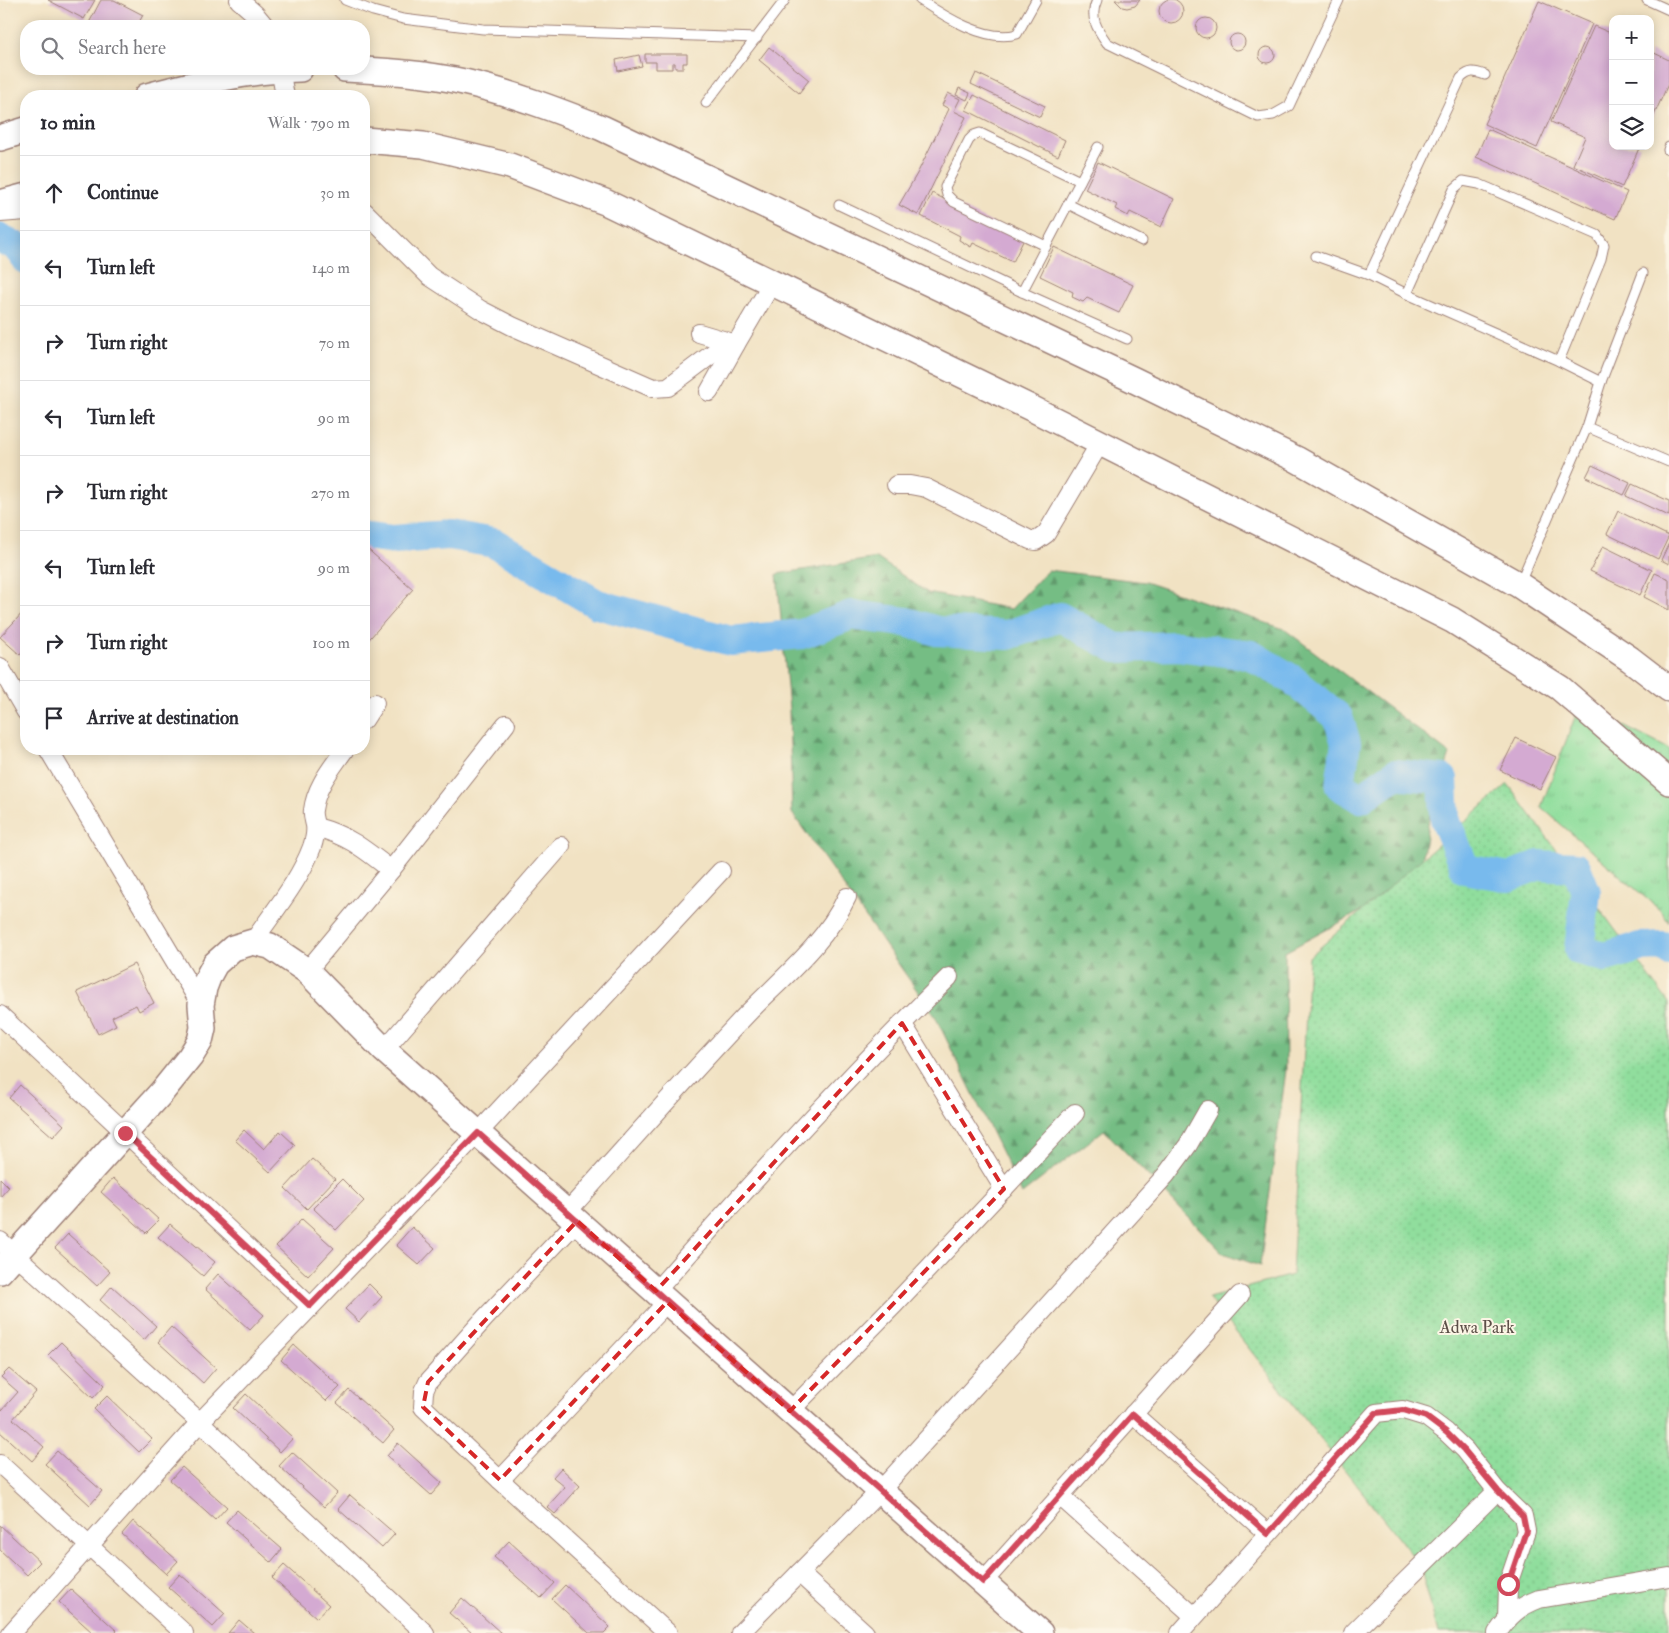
<!DOCTYPE html>
<meta charset="utf-8">
<style>
body{margin:0;font-family:"IM FELL Double Pica",serif;background:#f2f2f3;color:#2b2b33}
.controls{position:absolute;right:15px;top:15px;display:grid;overflow:hidden;border-radius:10px;box-shadow:0 2px 12px #0003}
.controls button{width:45px;height:45px;display:grid;place-items:center;padding:0;border:0;border-bottom:1px solid #e1e1e2;background:#fff;color:#2b2b33;font:25px sans-serif}
.stop{position:absolute;width:15px;height:15px;margin:-11px;border:4px solid #d1495b;border-radius:50%;background:#fff}
.stop.end{background:#d1495b;border-color:#fff;box-shadow:0 1px 5px #0008}
.list{margin:0;padding:0;list-style:none}
h2{display:flex;justify-content:space-between;align-items:center;height:65px;margin:0;padding:0 20px;font-size:21px}
h2 small{font-size:16px;font-weight:400;color:#7c7c81}
.list li{display:grid;grid-template-columns:32px 1fr auto;gap:15px;align-items:center;box-sizing:border-box;height:75px;padding:0 20px;border-top:1px solid #e1e1e2}
.list b{display:block;font-size:19px;white-space:nowrap}
.list em{font-size:16px;font-style:normal;color:#7c7c81}
.icon{flex:none;width:28px;height:28px;fill:none;stroke:currentColor;stroke-width:2;stroke-linecap:round;stroke-linejoin:round}
.map{position:relative;flex:none;width:1669px;height:1633px;overflow:hidden}
.search{position:absolute;background:#fff;box-shadow:0 2px 12px #0003;left:20px;top:20px;width:350px;height:55px;display:flex;align-items:center;gap:12px;box-sizing:border-box;padding:0 18px;border-radius:20px;color:#7c7c81;font-size:19px}
.panel{position:absolute;background:#fff;box-shadow:0 2px 12px #0003;left:20px;top:90px;width:350px;height:665px;border-radius:20px}
.map>svg:first-child{display:block}
.grass{fill:url(#grass-tufts);stroke:#6d7e64}
.forest{fill:url(#forest-firs);stroke:#5f6e58}
.park{fill:url(#park-dots);stroke:#6d7e64}
.lines{fill:none;stroke-linecap:round;stroke-linejoin:round}
.river{stroke:#78baed;stroke-width:30}
.building{fill:#d4aad2}
.lane-casing{stroke:#9e8077;stroke-width:11}
.street-casing{stroke:#9e8077;stroke-width:20}
.secondary-casing{stroke:#9e8077;stroke-width:28}
.lane{stroke:#fff;stroke-width:9}
.street{stroke:#fff;stroke-width:18}
.secondary{stroke:#fff;stroke-width:25}
.route{stroke:#d1495b;stroke-width:6}
.marked{fill:none;stroke:#d62828;stroke-width:4;stroke-dasharray:10 6;stroke-linejoin:round}
.labels{text-anchor:middle;stroke-width:4;stroke-linejoin:round;paint-order:stroke}
.park-label{font-size:18px;fill:#5c4f48;stroke:#fcf5e5}
</style>
<div class="map">
<svg width="1669" height="1633" viewBox="0 0 1669 1633">
<defs>
<pattern id="grass-tufts" width="24" height="20" patternUnits="userSpaceOnUse" patternTransform="scale(1.25)"><rect width="24" height="20" fill="#90de9d"/><path d="M3 7l-1-3M5 7V3M7 7l1-3M15 17l-1-3M17 17v-4M19 17l1-3" fill="none" stroke="#7ebe87"/></pattern>
<pattern id="forest-firs" width="22" height="20" patternUnits="userSpaceOnUse" patternTransform="scale(1.25)"><rect width="22" height="20" fill="#74bd84"/><path d="M5 1l3.5 6h-7zM16 11l3.5 6h-7z" fill="#61996c"/></pattern>
<pattern id="park-dots" width="8" height="8" patternUnits="userSpaceOnUse" patternTransform="scale(1.25)"><rect width="8" height="8" fill="#90de9d"/><path d="M2 2h.1M6 6h.1" fill="none" stroke="#7ebe87" stroke-width="1.8" stroke-linecap="round"/></pattern>
</defs>
<rect width="100%" height="100%" fill="#fcf5e5"/>
<filter id="ink" filterUnits="userSpaceOnUse"><feTurbulence type="fractalNoise" baseFrequency=".02" numOctaves="2"/><feDisplacementMap in="SourceGraphic" scale="10" xChannelSelector="R" yChannelSelector="G"/><feConvolveMatrix kernelMatrix="1 2 1 2 8 2 1 2 1" color-interpolation-filters="sRGB"/></filter>
<filter id="wash" filterUnits="userSpaceOnUse"><feTurbulence type="fractalNoise" baseFrequency=".0096" numOctaves="4" result="noise"/><feDisplacementMap in="SourceGraphic" scale="20" xChannelSelector="R" yChannelSelector="G"/><feGaussianBlur stdDeviation="1.12" result="paint"/><feColorMatrix in="noise" values="0 0 0 0 0 0 0 0 0 0 0 0 0 0 0 0 0 1.4 0 .05"/><feComposite in="paint" operator="in"/></filter>
<g filter="url(#wash)">
<rect width="100%" height="100%" fill="#f1e2c3"/>
<polygon class="grass" points="1580,704 1669,749 1669,923 1662,912 1541,807"/>
<polygon class="forest" points="877,558 928,593 1011,609 1048,570 1145,582 1284,629 1450,754 1429,818 1419,880 1285,952 1286,1070 1260,1266 1223,1253 1104,1130 1022,1194 935,1016 792,813 789,709 777,574"/>
<polygon class="park" points="1508,784 1669,1003 1669,1633 1438,1633 1420,1565 1209,1298 1292,1275 1309,957"/>
<g class="lines">
<g class="river">
<polyline points="0,238 17,247 26,259"/>
<polyline points="364,535 394,539 449,535 494,543 597,604 731,641 802,634 851,615 906,622 937,631 1008,635 1060,617 1116,648 1178,646 1251,655 1293,680 1338,717 1346,743 1340,786 1361,798 1395,774 1443,779 1445,819 1465,869 1509,877 1539,865 1576,867 1586,892 1579,950 1605,957 1640,947 1663,946 1669,951"/>
</g>
</g>
<g id="blocks">
<g class="building">
<circle cx="1171" cy="11" r="12"/>
<polygon points="48,0 95,0 84,19"/>
<polygon points="101,0 114,0 143,15 137,26 96,26 89,23"/>
<polygon points="1115,0 1140,0 1135,6 1127,8 1122,7"/>
<polygon points="1539,1 1592,24 1537,148 1484,124"/>
<circle cx="1206" cy="28" r="10"/>
<polygon points="1594,26 1613,34 1613,146 1640,146 1622,187 1573,165 1585,137 1551,122"/>
<circle cx="1237" cy="42" r="8"/>
<circle cx="1267" cy="55" r="8"/>
<polygon points="769,47 809,80 799,93 759,60"/>
<polygon points="1650,51 1669,60 1669,82 1650,124"/>
<polygon points="645,54 687,54 687,63 683,63 683,68 675,68 675,63 672,63 672,69 656,69 656,62 645,62"/>
<polygon points="639,55 642,66 618,71 616,60"/>
<polygon points="976,73 1045,106 1040,117 971,84"/>
<polygon points="959,88 970,93 967,100 956,95"/>
<polygon points="948,93 960,99 954,111 966,117 918,215 899,205 918,172 949,109 942,105"/>
<polygon points="974,95 1065,140 1058,156 966,110"/>
<polygon points="1488,129 1627,192 1615,219 1476,157"/>
<polygon points="1098,162 1174,199 1161,227 1130,212 1128,216 1115,209 1117,205 1085,189"/>
<polygon points="932,193 1024,239 1013,262 973,243 971,247 959,240 960,236 921,216"/>
<polygon points="1054,247 1133,285 1119,313 1087,298 1083,302 1072,297 1073,292 1040,276"/>
<polygon points="1592,465 1630,483 1624,495 1586,477"/>
<polygon points="1632,484 1669,501 1669,516 1626,496"/>
<polygon points="1618,511 1669,536 1658,559 1607,534"/>
<polygon points="1669,543 1669,564 1661,560"/>
<polygon points="364,546 413,589 364,645"/>
<polygon points="1603,546 1652,570 1640,595 1590,571"/>
<polygon points="1655,573 1669,579 1669,610 1644,597"/>
<polygon points="26,609 26,648 20,655 0,637"/>
<polygon points="1516,738 1556,757 1540,789 1500,770"/>
<polygon points="134,964 154,1003 139,1011 136,1005 112,1017 116,1025 98,1034 77,992"/>
<polygon points="20,1085 64,1125 53,1137 9,1098"/>
<polygon points="244,1130 264,1149 280,1131 295,1145 270,1172 235,1140"/>
<polygon points="312,1159 335,1179 307,1209 285,1188"/>
<polygon points="0,1178 9,1187 0,1197"/>
<polygon points="113,1178 159,1220 146,1233 101,1192"/>
<polygon points="342,1179 364,1201 336,1230 313,1208"/>
<polygon points="302,1219 334,1248 308,1276 276,1246"/>
<polygon points="170,1224 215,1262 203,1276 158,1237"/>
<polygon points="412,1227 435,1248 419,1265 396,1245"/>
<polygon points="68,1234 110,1272 97,1286 55,1248"/>
<polygon points="218,1274 264,1315 250,1330 205,1289"/>
<polygon points="369,1284 382,1297 359,1322 345,1309"/>
<polygon points="112,1286 156,1326 144,1340 100,1300"/>
<polygon points="171,1327 216,1368 203,1383 158,1342"/>
<polygon points="61,1342 105,1385 93,1398 48,1355"/>
<polygon points="294,1345 340,1387 326,1401 281,1360"/>
<polygon points="9,1369 36,1392 13,1419 44,1447 32,1461 0,1432 0,1408 2,1410 18,1392 1,1377"/>
<polygon points="349,1390 394,1430 383,1443 337,1403"/>
<polygon points="246,1394 293,1438 280,1452 233,1408"/>
<polygon points="107,1396 152,1439 139,1452 94,1409"/>
<polygon points="398,1443 442,1483 431,1495 387,1456"/>
<polygon points="57,1451 102,1491 90,1505 45,1464"/>
<polygon points="292,1452 337,1493 324,1507 279,1466"/>
<polygon points="182,1467 227,1507 215,1520 170,1480"/>
<polygon points="561,1468 580,1486 555,1514 547,1507 565,1487 553,1477"/>
<polygon points="350,1495 395,1534 382,1548 338,1509"/>
<polygon points="237,1510 282,1549 271,1562 226,1522"/>
<polygon points="133,1521 178,1561 166,1574 122,1534"/>
<polygon points="0,1525 40,1562 27,1575 0,1550"/>
<polygon points="509,1541 555,1583 541,1598 494,1557"/>
<polygon points="284,1565 329,1605 317,1618 272,1578"/>
<polygon points="180,1574 225,1614 213,1627 168,1587"/>
<polygon points="565,1585 610,1627 604,1633 589,1633 552,1599"/>
<polygon points="71,1589 117,1631 115,1633 93,1633 59,1602"/>
<polygon points="462,1598 501,1633 472,1633 449,1613"/>
<polygon points="239,1620 254,1633 228,1633"/>
</g>
</g>
</g>
<g filter="url(#ink)">
<use href="#blocks" fill-opacity="0" stroke="#9e8077" stroke-width="1"/>
<g class="lines">
<g class="lane-casing">
<g id="lane">
<polyline points="345,0 373,11 403,19 483,29 757,38"/>
<path d="M920 0C944 16 986 43 1017 34L1036 0"/>
<path d="M1097 0C1089 17 1097 29 1107 43L1258 117 1273 115 1289 106 1339 0"/>
<polyline points="1647,0 1669,10"/>
<polyline points="706,103 785,0"/>
<polyline points="1668,150 1669,147"/>
<polyline points="1068,204 1142,241"/>
<polyline points="839,205 1022,292 1127,339"/>
<polyline points="1046,246 954,202 947,195 945,187 969,140 974,135 980,133 1080,181"/>
<polyline points="1316,256 1369,275 1407,294 1559,361 1601,382"/>
<path d="M1369 275 1461 78C1470 70 1474 71 1485 75"/>
<polyline points="1022,292 1098,147"/>
<polyline points="1407,294 1454,189 1463,181 1479,184 1597,235 1604,245 1601,259 1559,361"/>
<polyline points="1587,427 1669,462"/>
<polyline points="1519,585 1587,427 1601,382 1643,273"/>
</g>
</g>
<g class="street-casing">
<g id="street">
<polyline points="239,0 255,14 265,26"/>
<polyline points="280,69 285,96"/>
<polyline points="364,211 429,276 481,310 512,326 653,388 668,387 728,342"/>
<polyline points="0,213 26,211"/>
<polyline points="699,333 736,344 772,283"/>
<polyline points="709,392 736,344"/>
<polyline points="896,485 910,485 926,488 1030,540 1036,541 1046,534 1100,443"/>
<polyline points="0,667 26,712"/>
<polyline points="364,720 375,703"/>
<polyline points="48,749 201,1005"/>
<path d="M316 827C349 836 364 849 391 870"/>
<path d="M253 942C273 912 299 882 312 847 314 841 316 831 315 825 314 820 312 815 313 810 316 786 332 768 345 749"/>
<polyline points="307,971 391,870 506,724"/>
<polyline points="0,1015 310,1306"/>
<polyline points="902,1023 1004,1189"/>
<polyline points="384,1050 561,846"/>
<path d="M567 1212C626 1147 685 1079 746 1015 782 978 825 944 847 897"/>
<polyline points="577,1221 485,1318 428,1382 424,1391 423,1407 500,1480 668,1633"/>
<polyline points="0,1241 200,1422 425,1633"/>
<path d="M656 1291C750 1184 846 1078 949 977"/>
<polyline points="790,1411 894,1305 1075,1113"/>
<polyline points="1133,1414 1267,1533"/>
<polyline points="0,1464 184,1633"/>
<polyline points="500,1480 667,1302"/>
<polyline points="1060,1496 1194,1616"/>
<polyline points="799,1573 865,1633"/>
<polyline points="983,1582 1240,1295"/>
<polyline points="11,1633 200,1422 478,1133 721,871"/>
<polyline points="740,1633 880,1491 1166,1175 1188,1145 1208,1110"/>
<polyline points="1180,1633 1376,1413 1403,1410 1426,1417 1446,1432 1465,1450 1497,1491 1523,1516 1526,1531 1508,1584 1507,1620"/>
<polyline points="1353,1633 1497,1491"/>
<path d="M1497 1633C1510 1615 1518 1607 1539 1599L1669 1577"/>
</g>
</g>
<g class="secondary-casing">
<g id="secondary">
<path d="M345 69C385 71 425 73 464 82 512 93 557 110 602 128L1134 380 1296 459 1519 585 1630 659 1669 689"/>
<path d="M147 96C197 83 248 70 300 69"/>
<polyline points="0,138 26,130"/>
<polyline points="364,140 423,145 510,166 605,202 1033,409 1452,620 1560,688 1669,782"/>
<polyline points="0,203 26,196"/>
<polyline points="0,1271 161,1093 190,1057 200,1041 203,1028 201,1005 204,988 209,975 215,964 233,948 253,942 270,946 307,971 384,1050 1040,1633"/>
</g>
</g>
<use href="#lane" class="lane"/>
<use href="#street" class="street"/>
<use href="#secondary" class="secondary"/>
</g>
</g>
<g class="lines" filter="url(#ink)">
<polyline class="route" points="125,1133 310,1306 478,1133 983,1582 1133,1414 1268,1534 1376,1413 1403,1410 1426,1417 1446,1432 1464,1450 1498,1491 1523,1516 1526,1531 1508,1584"/>
</g>
<path class="marked" d="M902 1023 1004 1189 790 1411 667 1302 500 1480 423 1407 428 1382 577 1221 656 1291Z"/>
<g class="labels">
<g class="park-label">
<text x="1477" y="1333">Adwa Park</text>
</g>
</g>
</svg>
<div class="controls">
<button>+</button>
<button>−</button>
<button><svg class="icon" aria-label="layers" viewBox="0 0 24 24"><path d="M12 4l9 5-9 5-9-5zM3 14l9 5 9-5"/></svg></button>
</div>
<div class="stop" style="left:1508px;top:1584px"></div>
<div class="stop end" style="left:125px;top:1133px"></div>
<div class="search"><svg class="icon" aria-label="search" viewBox="0 0 24 24"><circle cx="10" cy="10" r="6"/><path d="M15 15l6 6"/></svg>Search here</div>
<section class="panel">
<h2>10 min<small>Walk · 790 m</small></h2>
<ul class="list">
<li><svg class="icon" aria-label="ahead" viewBox="0 0 24 24"><path d="M12 20V5M6 11l6-6 6 6"/></svg><div><b>Continue</b></div><em>30 m</em></li>
<li><svg class="icon" aria-label="left" viewBox="0 0 24 24"><path d="M17 20v-9H6M10 6l-5 5 5 5"/></svg><div><b>Turn left</b></div><em>140 m</em></li>
<li><svg class="icon" aria-label="right" viewBox="0 0 24 24"><path d="M7 20v-9h11M14 6l5 5-5 5"/></svg><div><b>Turn right</b></div><em>70 m</em></li>
<li><svg class="icon" aria-label="left" viewBox="0 0 24 24"><path d="M17 20v-9H6M10 6l-5 5 5 5"/></svg><div><b>Turn left</b></div><em>90 m</em></li>
<li><svg class="icon" aria-label="right" viewBox="0 0 24 24"><path d="M7 20v-9h11M14 6l5 5-5 5"/></svg><div><b>Turn right</b></div><em>270 m</em></li>
<li><svg class="icon" aria-label="left" viewBox="0 0 24 24"><path d="M17 20v-9H6M10 6l-5 5 5 5"/></svg><div><b>Turn left</b></div><em>90 m</em></li>
<li><svg class="icon" aria-label="right" viewBox="0 0 24 24"><path d="M7 20v-9h11M14 6l5 5-5 5"/></svg><div><b>Turn right</b></div><em>100 m</em></li>
<li><svg class="icon" aria-label="arrive" viewBox="0 0 24 24"><path d="M6 21V4h12l-3 4 3 4H6"/></svg><div><b>Arrive at destination</b></div></li>
</ul>
</section>
</div>
